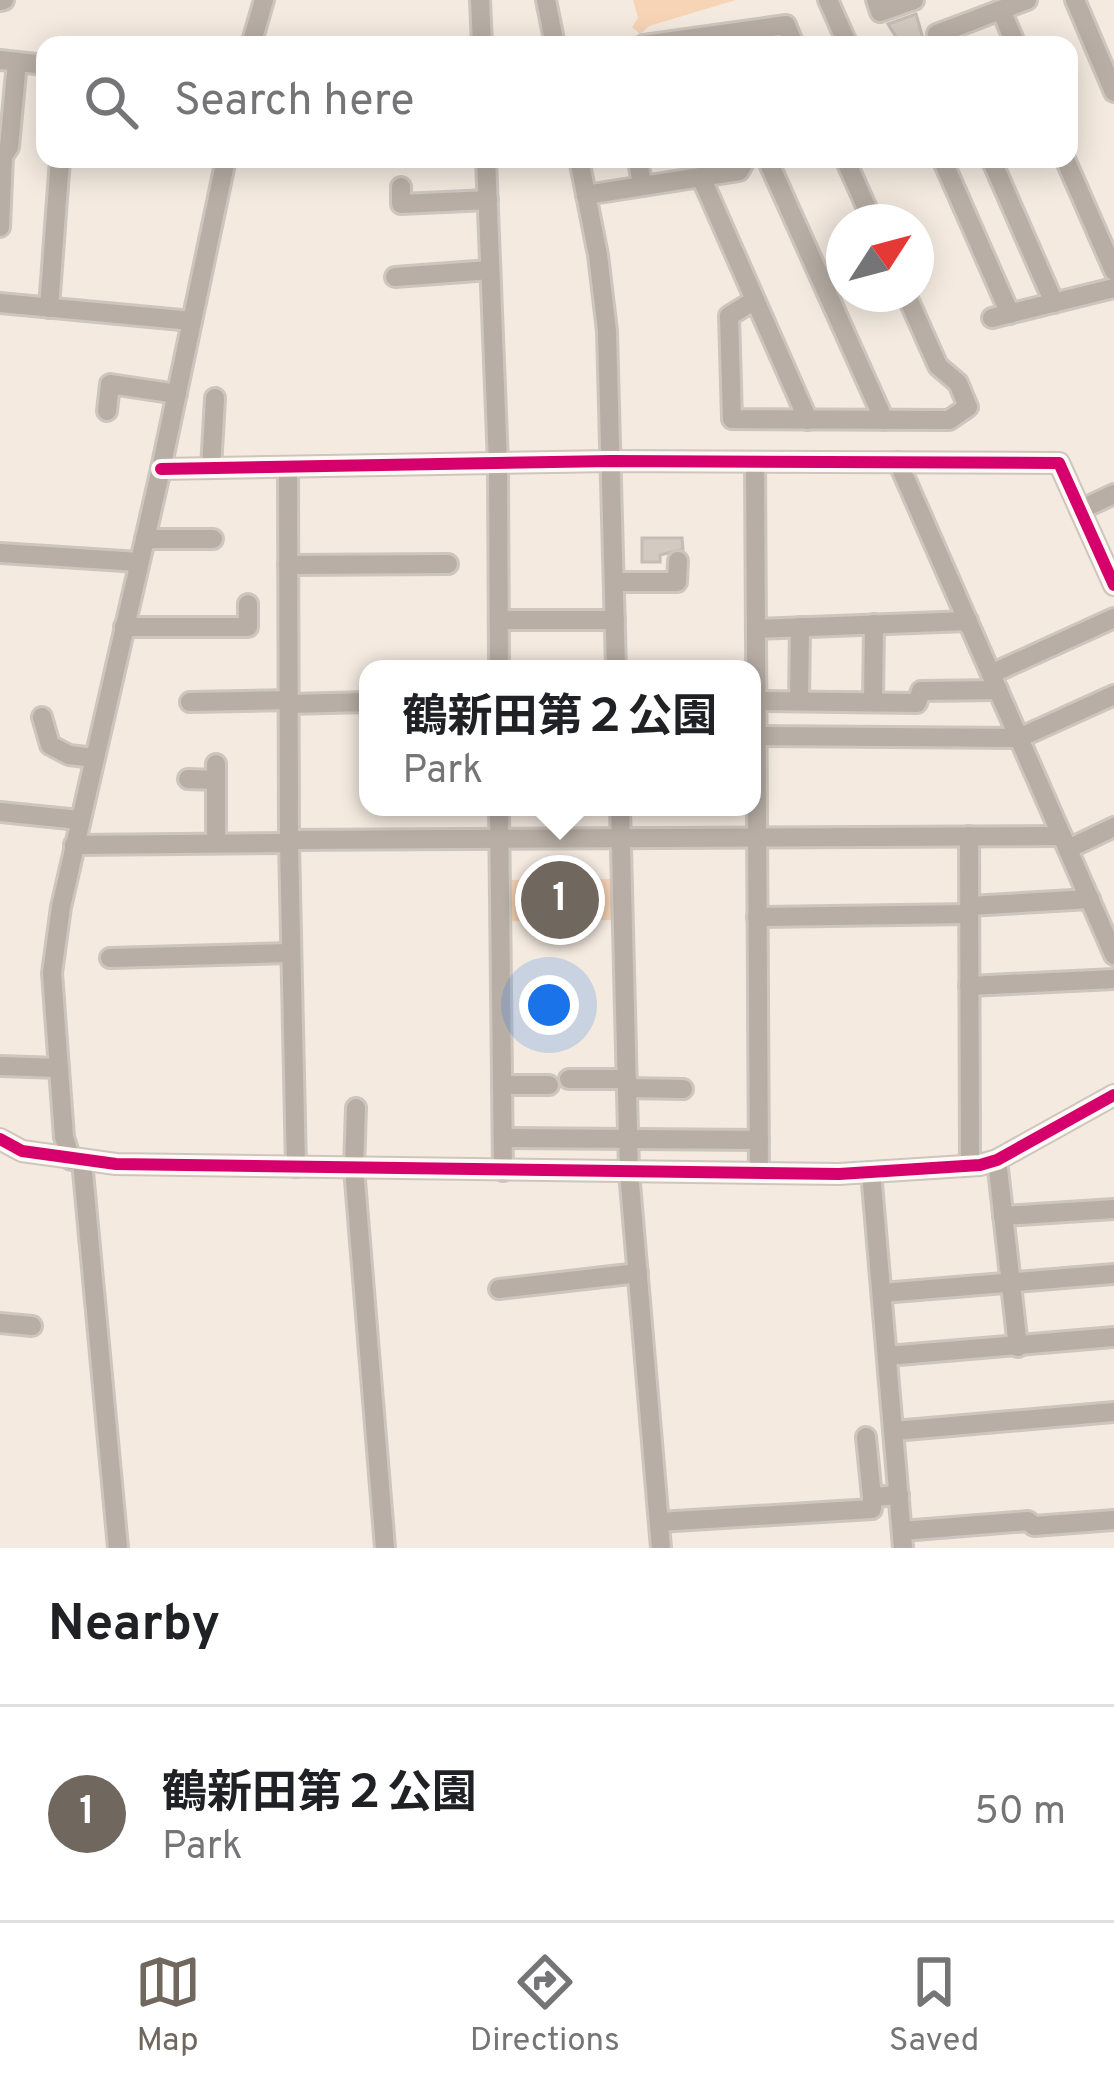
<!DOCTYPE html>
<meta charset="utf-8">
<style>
body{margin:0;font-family:Overpass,"Noto Sans JP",sans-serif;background:#f6f6f6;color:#202124}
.compass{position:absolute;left:826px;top:204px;width:108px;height:108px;border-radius:50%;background:#fff;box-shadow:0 6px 30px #0003;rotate:54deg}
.you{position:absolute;left:549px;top:1005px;width:42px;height:42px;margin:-30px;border:9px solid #fff;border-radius:50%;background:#1a73e8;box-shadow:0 0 0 18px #1a73e833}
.badge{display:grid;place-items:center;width:78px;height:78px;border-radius:50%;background:#70675e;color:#fff;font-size:39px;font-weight:700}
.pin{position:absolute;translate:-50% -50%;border:6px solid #fff;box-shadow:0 3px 12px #0006}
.popup{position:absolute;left:359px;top:660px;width:402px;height:156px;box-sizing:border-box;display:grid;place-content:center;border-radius:24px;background:#fff;filter:drop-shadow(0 3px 9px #0005);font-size:39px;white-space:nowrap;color:#757577}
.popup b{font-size:45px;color:#202124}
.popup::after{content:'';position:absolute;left:50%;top:100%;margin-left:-24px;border:24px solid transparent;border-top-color:#fff}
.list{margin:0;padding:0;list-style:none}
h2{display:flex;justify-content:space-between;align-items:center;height:156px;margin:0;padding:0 48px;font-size:51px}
h2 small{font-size:39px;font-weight:400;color:#757577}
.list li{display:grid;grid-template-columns:78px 1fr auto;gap:36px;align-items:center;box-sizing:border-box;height:216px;padding:0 48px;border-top:3px solid #e0e0e0}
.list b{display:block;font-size:45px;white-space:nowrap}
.list p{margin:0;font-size:39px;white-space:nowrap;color:#757577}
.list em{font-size:39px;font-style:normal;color:#757577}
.icon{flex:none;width:66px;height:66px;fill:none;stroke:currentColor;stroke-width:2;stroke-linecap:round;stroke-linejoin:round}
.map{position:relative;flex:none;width:1114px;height:1548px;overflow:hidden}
.search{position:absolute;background:#fff;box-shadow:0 6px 30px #0003;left:36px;right:36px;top:36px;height:132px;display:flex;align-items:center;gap:30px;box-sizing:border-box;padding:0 42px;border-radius:24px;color:#757577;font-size:45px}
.sheet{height:372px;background:#fff}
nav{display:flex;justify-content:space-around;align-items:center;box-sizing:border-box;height:168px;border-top:3px solid #e0e0e0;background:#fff;font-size:33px;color:#757577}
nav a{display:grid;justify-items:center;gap:6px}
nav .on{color:#70675e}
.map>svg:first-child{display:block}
.green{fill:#f7d4b5}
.building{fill:#d3cac1;stroke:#c5bcb5;stroke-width:3}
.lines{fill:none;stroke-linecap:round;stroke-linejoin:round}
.minor-casing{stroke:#cec6be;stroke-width:24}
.minor{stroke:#b8aea5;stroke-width:18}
.cycleway-casing{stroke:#fef9f5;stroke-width:20}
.cycleway{stroke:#d6006c;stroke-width:12}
</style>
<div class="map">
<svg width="1114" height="1548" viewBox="0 0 1114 1548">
<rect width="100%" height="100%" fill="#f4eae0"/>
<g class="green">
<polygon points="633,0 736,0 649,26 640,34 632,27 638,18"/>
<polygon points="611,879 612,920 508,921 508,880"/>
</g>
<g class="building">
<polygon points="916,14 925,45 901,45 888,24"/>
<polygon points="642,538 682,538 683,549 660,555 660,562 642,562"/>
</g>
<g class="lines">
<g class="minor-casing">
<g id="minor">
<polyline points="480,0 482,45"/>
<polyline points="546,0 555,45"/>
<polyline points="828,0 848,45"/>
<polyline points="876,0 880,12 914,0"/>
<polyline points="1075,0 1114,92"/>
<polyline points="0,1 4,0"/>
<polyline points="1001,10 1016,45"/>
<polyline points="251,45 264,0"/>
<polyline points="644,45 786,25 794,45"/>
<polyline points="942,45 937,34 1027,0"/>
<polyline points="0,60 45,65"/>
<polyline points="486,159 498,463 499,669"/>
<polyline points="579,159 598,255 607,331 616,669"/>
<polyline points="638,159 642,186"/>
<polyline points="767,159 884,420"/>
<polyline points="845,159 873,222"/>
<polyline points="942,159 1010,314"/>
<polyline points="991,159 1054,303"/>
<polyline points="1065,159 1114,271"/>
<polyline points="701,177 808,420"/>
<polyline points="401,187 401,204 488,200"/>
<polyline points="586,195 739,171 746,159"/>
<polyline points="0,227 3,156 9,147 17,62"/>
<polyline points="395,277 490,270"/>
<polyline points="755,300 729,316 732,419 949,420 968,407 958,383 938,366 906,294"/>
<polyline points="0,303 192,321"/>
<polyline points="49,308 60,159"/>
<polyline points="992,318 1114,288"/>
<polyline points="107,411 110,384 177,394"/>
<polyline points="755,462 759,1173"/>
<polyline points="898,462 1114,955"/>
<polyline points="288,467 289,843 296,1167"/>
<polyline points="211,468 215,398"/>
<polyline points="161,469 611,461 1059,463 1114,585"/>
<polyline points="1080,510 1114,494"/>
<polyline points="145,539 213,539"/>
<polyline points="0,553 139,562"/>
<polyline points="288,565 448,564"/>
<polyline points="614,582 677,582 678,561"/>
<polyline points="499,620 615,620"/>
<polyline points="124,627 248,627 248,604"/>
<polyline points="756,629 968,621"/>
<polyline points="991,674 1114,618"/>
<polyline points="756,701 917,703 921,691 998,690"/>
<polyline points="799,701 800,627"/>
<polyline points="190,702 289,700"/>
<polyline points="873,702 874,624"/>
<polyline points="289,704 368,702"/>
<polyline points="42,717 50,745 69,755 94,758"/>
<polyline points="756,736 1019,738 1114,695"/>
<polyline points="188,779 216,780"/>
<polyline points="499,807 503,1171"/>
<polyline points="620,807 629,1172 661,1548"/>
<polyline points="0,812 79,820"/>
<polyline points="969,836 970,1165"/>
<polyline points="289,840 1062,836"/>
<polyline points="216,843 216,764"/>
<polyline points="74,845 289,843"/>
<polyline points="1068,849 1114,827"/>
<polyline points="969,906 1090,899"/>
<polyline points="757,917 969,914"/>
<polyline points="110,958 291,953"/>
<polyline points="969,986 1114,979"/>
<polyline points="0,1066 59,1068"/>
<polyline points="569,1079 627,1079"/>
<polyline points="502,1085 549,1085"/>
<polyline points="627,1088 683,1089"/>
<polyline points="356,1108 354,1168 385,1548"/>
<polyline points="503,1138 759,1140"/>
<polyline points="0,1139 22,1151 116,1164 839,1174 980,1165 997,1160 1114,1095"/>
<polyline points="71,1160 64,1137 52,973 61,907 161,469 226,159"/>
<polyline points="997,1160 1018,1347"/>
<polyline points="82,1161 118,1548"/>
<polyline points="871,1172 903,1548"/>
<polyline points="1003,1216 1114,1209"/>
<polyline points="499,1289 638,1273"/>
<polyline points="882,1293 1114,1274"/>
<polyline points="0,1323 32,1326"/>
<polyline points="887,1356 1114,1337"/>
<polyline points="894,1431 1114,1412"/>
<polyline points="866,1437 872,1497"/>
<polyline points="659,1522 872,1509 872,1497 899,1495"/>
<polyline points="902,1531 1028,1521 1034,1526 1114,1520"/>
</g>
</g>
<use href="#minor" class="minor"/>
<g class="cycleway-casing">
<g id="cycleway">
<polyline points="161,469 611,461 1059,463 1114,585"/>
<polyline points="0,1139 22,1151 116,1164 839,1174 980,1165 997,1160 1114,1095"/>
</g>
</g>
<use href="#cycleway" class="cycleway"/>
</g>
</svg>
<svg class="compass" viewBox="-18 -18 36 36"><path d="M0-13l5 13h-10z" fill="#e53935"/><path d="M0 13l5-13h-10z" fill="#757577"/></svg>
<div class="you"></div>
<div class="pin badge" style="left:560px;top:900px">1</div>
<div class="popup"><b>鶴新田第２公園</b>Park</div>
<div class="search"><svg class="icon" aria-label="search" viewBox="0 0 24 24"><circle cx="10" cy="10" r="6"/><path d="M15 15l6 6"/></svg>Search here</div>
</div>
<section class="sheet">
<h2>Nearby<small></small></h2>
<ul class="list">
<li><span class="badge">1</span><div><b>鶴新田第２公園</b><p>Park</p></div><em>50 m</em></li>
</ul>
</section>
<nav>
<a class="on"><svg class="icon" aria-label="map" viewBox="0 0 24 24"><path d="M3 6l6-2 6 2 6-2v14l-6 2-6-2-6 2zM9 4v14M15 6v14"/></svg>Map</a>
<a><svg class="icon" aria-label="directions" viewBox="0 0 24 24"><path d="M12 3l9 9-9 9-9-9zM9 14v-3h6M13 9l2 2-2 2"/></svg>Directions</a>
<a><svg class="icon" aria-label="saved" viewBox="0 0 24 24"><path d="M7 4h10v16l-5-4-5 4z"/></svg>Saved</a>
</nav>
